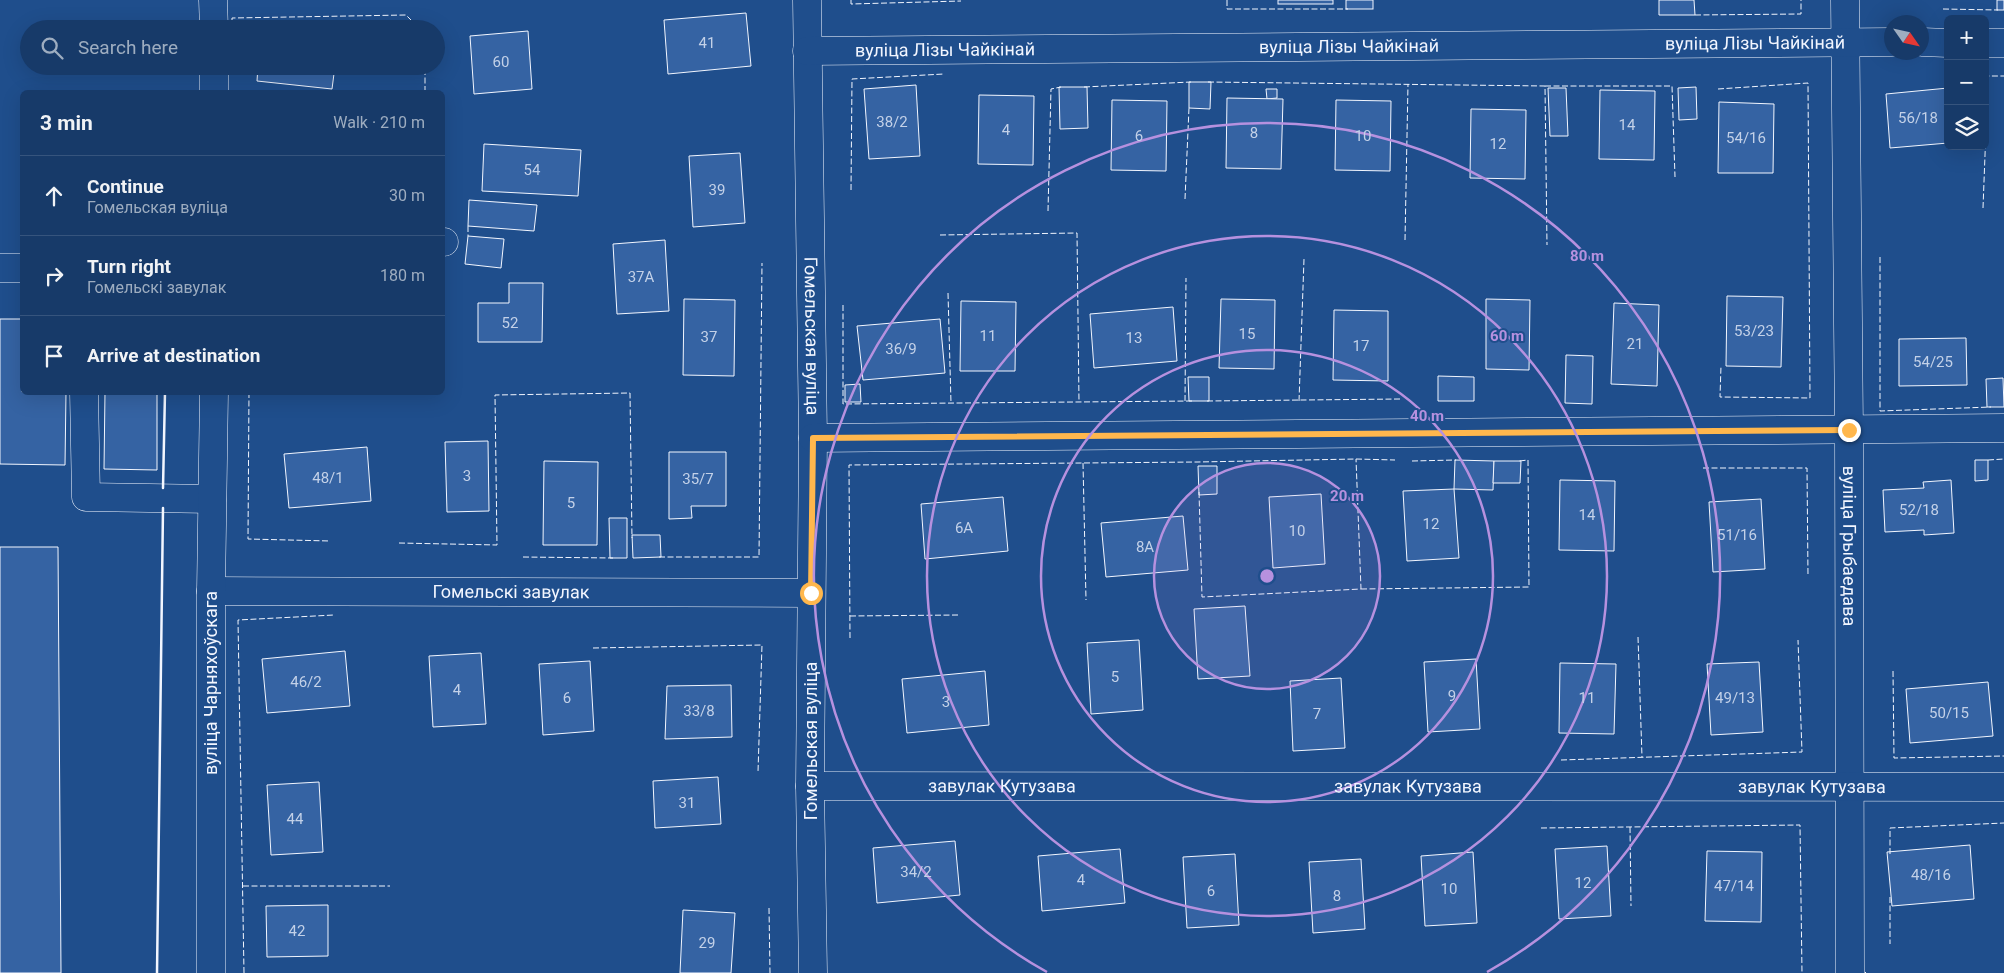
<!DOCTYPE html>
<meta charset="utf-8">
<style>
body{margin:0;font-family:Roboto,sans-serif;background:#20416f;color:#f1f3f6}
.controls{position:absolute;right:15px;top:15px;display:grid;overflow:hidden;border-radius:8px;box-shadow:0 5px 20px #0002}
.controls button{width:45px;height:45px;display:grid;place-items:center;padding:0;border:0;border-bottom:1px solid #36547d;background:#173a69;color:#f1f3f6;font:25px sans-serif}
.compass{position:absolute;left:1884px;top:15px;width:45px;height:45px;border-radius:50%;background:#173a69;box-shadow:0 5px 20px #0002;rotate:124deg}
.stop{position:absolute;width:15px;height:15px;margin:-11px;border:4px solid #ffb74d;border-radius:50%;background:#fff}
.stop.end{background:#ffb74d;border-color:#fff;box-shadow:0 1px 5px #0008}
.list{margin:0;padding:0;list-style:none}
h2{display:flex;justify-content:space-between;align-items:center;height:65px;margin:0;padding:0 20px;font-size:21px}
h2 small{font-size:16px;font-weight:400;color:#9eadc0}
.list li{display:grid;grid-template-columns:32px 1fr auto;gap:15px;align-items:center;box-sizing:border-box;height:80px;padding:0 20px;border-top:1px solid #36547d}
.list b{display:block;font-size:19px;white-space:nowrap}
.list p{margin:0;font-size:16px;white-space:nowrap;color:#9eadc0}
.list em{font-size:16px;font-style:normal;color:#9eadc0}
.icon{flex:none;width:28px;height:28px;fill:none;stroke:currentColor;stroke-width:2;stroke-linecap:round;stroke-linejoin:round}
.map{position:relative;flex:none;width:2004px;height:973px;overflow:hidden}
.search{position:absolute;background:#173a69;box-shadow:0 5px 20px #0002;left:20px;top:20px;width:425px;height:55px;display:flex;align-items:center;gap:12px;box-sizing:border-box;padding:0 18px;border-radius:28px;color:#9eadc0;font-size:19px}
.panel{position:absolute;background:#173a69;box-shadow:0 5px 20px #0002;left:20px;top:90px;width:425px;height:305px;border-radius:8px}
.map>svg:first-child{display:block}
.building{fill:#3563a3;stroke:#f2f6ff}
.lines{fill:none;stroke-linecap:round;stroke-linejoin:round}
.minor-casing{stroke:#f2f6ff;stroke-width:29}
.minor{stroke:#1f4e8c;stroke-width:28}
.fence{stroke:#f2f6ff;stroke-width:1;stroke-dasharray:6 2.5;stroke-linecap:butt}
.wall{stroke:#f2f6ff;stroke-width:2.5}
.route{stroke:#ffb74d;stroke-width:6}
.ring{fill:none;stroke:#b691df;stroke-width:2.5}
.labels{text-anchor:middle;stroke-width:4;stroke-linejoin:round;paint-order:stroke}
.number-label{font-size:15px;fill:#c3d1e8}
.street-label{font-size:18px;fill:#f2f6ff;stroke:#1f4e8c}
.centre{fill:#b691df;stroke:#1f4e8c;stroke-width:2.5}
.ring-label{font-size:15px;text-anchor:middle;font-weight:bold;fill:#b691df;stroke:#1f4e8c;stroke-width:4;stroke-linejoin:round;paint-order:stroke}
</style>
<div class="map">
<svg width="2004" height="973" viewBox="0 0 2004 973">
<rect width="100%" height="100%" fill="#1f4e8c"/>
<g class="building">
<rect x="1278" y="0" width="55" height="4"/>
<rect x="1346" y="0" width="27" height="9"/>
<polygon points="1659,0 1694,0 1695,15 1659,15"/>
<rect x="1997" y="0" width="7" height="10"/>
<polygon points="746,13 751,66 668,74 664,20"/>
<polygon points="528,31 532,89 474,94 470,36"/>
<polygon points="258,66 335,66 332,89 257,81"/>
<polygon points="1189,82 1211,82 1210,109 1189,108"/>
<polygon points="916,85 920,156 869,159 864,89"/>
<polygon points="1059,87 1087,87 1088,128 1060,129"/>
<polygon points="1696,87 1697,119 1679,120 1678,88"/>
<polygon points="1548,88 1566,88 1568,136 1550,136"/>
<polygon points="1948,88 1948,143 1890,148 1886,94"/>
<polygon points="1266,89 1277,89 1277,98 1267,99"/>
<polygon points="1600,90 1655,91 1654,160 1599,159"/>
<polygon points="979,95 1034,96 1033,165 978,164"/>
<polygon points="1227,98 1283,99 1281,169 1226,168"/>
<polygon points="1112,100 1167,101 1166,171 1111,170"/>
<polygon points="1336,100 1391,101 1390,171 1335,170"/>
<polygon points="1719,102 1774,104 1773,173 1718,173"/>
<polygon points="1471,109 1526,110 1525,179 1470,178"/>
<polygon points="484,144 581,150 578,196 482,191"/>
<polygon points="740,153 745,223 693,227 689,156"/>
<polygon points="469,200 537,205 534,231 468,226"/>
<polygon points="468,236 504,239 501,268 465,264"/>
<polygon points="665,240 669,311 617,314 613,244"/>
<polygon points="509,283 543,283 542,342 478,342 478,303 509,303"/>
<polygon points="1727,296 1783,297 1781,367 1726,366"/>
<polygon points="684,299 735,300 734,376 683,375"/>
<polygon points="1221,299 1275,300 1274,369 1219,368"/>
<polygon points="1486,299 1530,300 1529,370 1486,369"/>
<polygon points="961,301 1016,302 1015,371 960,371"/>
<polygon points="1614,303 1659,305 1657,386 1611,384"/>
<polygon points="1173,307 1177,361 1094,368 1090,314"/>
<polygon points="1334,310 1388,311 1388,381 1333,380"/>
<polygon points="0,319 22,319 22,392 66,392 65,465 0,464"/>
<polygon points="940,319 945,373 863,380 857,326"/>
<polygon points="1966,338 1967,385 1899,386 1899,339"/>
<polygon points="1566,355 1593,356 1592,404 1565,403"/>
<polygon points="1438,376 1474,377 1474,401 1438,401"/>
<polygon points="1188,377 1209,377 1209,401 1189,401"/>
<polygon points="2003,378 2004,407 1987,407 1986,379"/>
<polygon points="860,384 861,402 845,402 845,385"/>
<polygon points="105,392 157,392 157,470 104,469"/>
<polygon points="488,441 489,511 447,512 445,442"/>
<polygon points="367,447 371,501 289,508 284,454"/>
<polygon points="669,452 726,452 726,506 691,506 692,518 669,519"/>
<polygon points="1455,460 1494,461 1493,490 1454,489"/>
<polygon points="1975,460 1988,460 1988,480 1975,481"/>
<polygon points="544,461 598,462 597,545 543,545"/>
<polygon points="1494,461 1521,461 1520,483 1493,483"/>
<polygon points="1198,466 1217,466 1217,494 1199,495"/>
<polygon points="1560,480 1615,481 1614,551 1559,550"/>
<polygon points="1951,480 1954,533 1924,535 1924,530 1885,532 1883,490 1924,488 1923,482"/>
<polygon points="1454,489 1459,558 1407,561 1403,491"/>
<polygon points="1321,494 1325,564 1273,568 1269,497"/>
<polygon points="1003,497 1008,551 925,559 921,504"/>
<polygon points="1761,499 1765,569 1713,572 1709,502"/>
<polygon points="1183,516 1188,570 1106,577 1101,523"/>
<polygon points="609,518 627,518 627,558 610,558"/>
<polygon points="632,535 660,535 661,557 633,558"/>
<polygon points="0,547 58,547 61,973 0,973"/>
<polygon points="1245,606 1250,676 1198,679 1194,609"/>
<polygon points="1139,640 1143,710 1091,714 1087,643"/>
<polygon points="345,651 350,706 267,713 262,659"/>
<polygon points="481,653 486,724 433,727 429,656"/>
<polygon points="1476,659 1480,729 1428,732 1424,662"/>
<polygon points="590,661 594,731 543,735 539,664"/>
<polygon points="1759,662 1763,732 1711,735 1707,664"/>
<polygon points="1560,663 1616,664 1614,734 1559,733"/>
<polygon points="985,671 989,725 907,733 902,679"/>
<polygon points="1341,678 1345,748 1293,751 1290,681"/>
<polygon points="1988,682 1993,736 1910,743 1906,689"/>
<polygon points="731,685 732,737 665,739 667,686"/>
<polygon points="718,777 721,824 655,828 653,781"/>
<polygon points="319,782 323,852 271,855 267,785"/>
<polygon points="955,841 960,895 877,903 873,848"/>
<polygon points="1970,845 1974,899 1892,906 1887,852"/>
<polygon points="1607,846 1611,916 1559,919 1555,849"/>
<polygon points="1120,849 1125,903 1042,911 1038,856"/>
<polygon points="1707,851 1762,852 1761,922 1705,921"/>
<polygon points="1473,852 1477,923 1425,926 1421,856"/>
<polygon points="1235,854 1239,925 1187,928 1183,857"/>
<polygon points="1361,859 1365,929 1313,933 1309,862"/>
<polygon points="328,905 328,956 267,957 266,906"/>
<polygon points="683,910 735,913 731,973 680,973"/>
</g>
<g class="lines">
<g class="minor-casing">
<g id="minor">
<polyline points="213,0 214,29"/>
<path id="s1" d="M807 0 813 438 810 786 813 973"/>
<path id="s2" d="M1845 0 1849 430 1850 973"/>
<polyline points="1922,42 1948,43"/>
<polyline points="1985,43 2004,43"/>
<path id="s3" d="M807 51 1892 42"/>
<polyline points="214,66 214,92"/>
<polyline points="442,242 444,242"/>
<polyline points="0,268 22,268"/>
<polyline points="84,392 86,497 212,499"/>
<polyline points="813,438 2004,428"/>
<path id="s4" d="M211 591 811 593"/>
<path id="s5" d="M810 786 2004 787"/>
<path id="s6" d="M211 973V591L214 392"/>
</g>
</g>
<use href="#minor" class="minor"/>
<g class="fence">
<polyline points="851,0 851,4 961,1"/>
<polyline points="1227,0 1227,9 1348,9"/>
<polyline points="1943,9 1998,10"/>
<polyline points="1695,15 1801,14 1801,0"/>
<polyline points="232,29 232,18 406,15 420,29"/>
<polyline points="1208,82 1545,86 1547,245"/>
<polyline points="1545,86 1672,86 1675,177"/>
<polyline points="1084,87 1191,82"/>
<polyline points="1718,89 1808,83 1810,398 1720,397 1721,366"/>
<polyline points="425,92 425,66"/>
<polyline points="851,190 852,79 944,74"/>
<polyline points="1185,199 1189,108"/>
<polyline points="1983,208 1988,76 2004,76"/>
<polyline points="1048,211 1051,89 1061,87"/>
<polyline points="468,226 468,236"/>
<polyline points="940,235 1077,233 1079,402"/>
<polyline points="1405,240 1408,84"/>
<polyline points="1880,257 1880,411 1991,407"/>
<polyline points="948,293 951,403"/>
<polyline points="843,305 843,404 1192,401"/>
<polyline points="249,392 248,539 330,541"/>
<polyline points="1185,401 1186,278"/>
<polyline points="1207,401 1400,399"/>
<polyline points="1299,401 1304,259"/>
<polyline points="1988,460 2004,459"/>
<polyline points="1412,461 1456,460"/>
<polyline points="1083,463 1086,600"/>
<polyline points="1703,468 1807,468 1808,576"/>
<polyline points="1199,492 1202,597 1361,589 1356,459"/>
<polyline points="399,543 497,545 495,395 630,393 632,538"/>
<polyline points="523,557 613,558"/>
<polyline points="659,557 759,557 762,263"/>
<polyline points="1361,589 1529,587 1528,460 1519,461"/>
<polyline points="850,616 958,615"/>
<polyline points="1638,637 1642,757"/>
<polyline points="850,638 849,465 1198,462 1356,459 1395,460"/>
<polyline points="593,648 762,645 758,772"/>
<polyline points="1893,671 1894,758 2004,756"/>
<polyline points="1561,760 1802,752 1798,640"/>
<polyline points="1630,827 1631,906"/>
<polyline points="1541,828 1800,825 1802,973"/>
<polyline points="1890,854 1890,828 2004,823"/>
<polyline points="243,886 390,886"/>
<polyline points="1890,897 1890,944"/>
<polyline points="769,908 770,973"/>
<polyline points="1865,972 1866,973"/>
<polyline points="244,973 238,620 334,615"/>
</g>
<g class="wall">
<polyline points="163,488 165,392"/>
<polyline points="157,973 163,508"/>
</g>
</g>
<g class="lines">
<polyline class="route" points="811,593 813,438 1849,430"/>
</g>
<circle cx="1267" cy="576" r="113" fill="#b691df" fill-opacity=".12"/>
<g class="ring">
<circle cx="1267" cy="576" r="113"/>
<circle cx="1267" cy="576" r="226"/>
<circle cx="1267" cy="576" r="340"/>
<path d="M1047 972A453 453 0 1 1 1487 972"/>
</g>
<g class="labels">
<g class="number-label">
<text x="707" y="48">41</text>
<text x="501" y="67">60</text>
<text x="1918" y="123">56/18</text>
<text x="892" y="127">38/2</text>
<text x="1627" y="130">14</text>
<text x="1006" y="135">4</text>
<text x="1254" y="138">8</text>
<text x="1139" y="141">6</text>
<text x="1363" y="141">10</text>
<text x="1746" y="143">54/16</text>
<text x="1498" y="149">12</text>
<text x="532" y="175">54</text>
<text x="717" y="195">39</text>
<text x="641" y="282">37А</text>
<text x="510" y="328">52</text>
<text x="1754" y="336">53/23</text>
<text x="1247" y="339">15</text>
<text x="988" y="341">11</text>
<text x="709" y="342">37</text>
<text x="1134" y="343">13</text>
<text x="1635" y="349">21</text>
<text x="1361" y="351">17</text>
<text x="901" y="354">36/9</text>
<text x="1933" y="367">54/25</text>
<text x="467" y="481">3</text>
<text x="328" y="483">48/1</text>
<text x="698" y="484">35/7</text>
<text x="571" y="508">5</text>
<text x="1919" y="515">52/18</text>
<text x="1587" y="520">14</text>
<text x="1431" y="529">12</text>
<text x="964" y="533">6А</text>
<text x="1297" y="536">10</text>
<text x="1737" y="540">51/16</text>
<text x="1145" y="552">8А</text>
<text x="1115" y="682">5</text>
<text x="306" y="687">46/2</text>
<text x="457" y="695">4</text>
<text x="1452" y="701">9</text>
<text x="567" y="703">6</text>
<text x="1587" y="703">11</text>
<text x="1735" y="703">49/13</text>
<text x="946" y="707">3</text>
<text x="699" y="716">33/8</text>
<text x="1949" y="718">50/15</text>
<text x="1317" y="719">7</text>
<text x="687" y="808">31</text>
<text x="295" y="824">44</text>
<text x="916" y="877">34/2</text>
<text x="1931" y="880">48/16</text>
<text x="1081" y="885">4</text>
<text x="1583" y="888">12</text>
<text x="1734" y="891">47/14</text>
<text x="1449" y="894">10</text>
<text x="1211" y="896">6</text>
<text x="1337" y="901">8</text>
<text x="297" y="936">42</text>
<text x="707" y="948">29</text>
</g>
<g class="street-label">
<text dy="6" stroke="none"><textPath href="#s3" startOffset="948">вуліца Лізы Чайкінай</textPath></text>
<text dy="6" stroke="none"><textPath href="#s3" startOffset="542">вуліца Лізы Чайкінай</textPath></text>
<text dy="6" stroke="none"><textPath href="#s3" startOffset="138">вуліца Лізы Чайкінай</textPath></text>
<text dy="6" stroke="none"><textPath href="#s1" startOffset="336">Гомельская вуліца</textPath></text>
<text dy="6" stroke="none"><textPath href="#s2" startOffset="546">вуліца Грыбаедава</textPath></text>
<text dy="6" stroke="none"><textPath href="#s4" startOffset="300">Гомельскі завулак</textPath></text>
<text dy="6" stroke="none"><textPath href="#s6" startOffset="290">вуліца Чарняхоўскага</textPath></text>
<text transform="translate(811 741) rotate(-90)" y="6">Гомельская вуліца</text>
<text dy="6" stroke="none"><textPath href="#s5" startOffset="192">завулак Кутузава</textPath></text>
<text dy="6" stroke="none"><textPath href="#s5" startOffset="598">завулак Кутузава</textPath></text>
<text dy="6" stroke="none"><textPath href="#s5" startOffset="1002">завулак Кутузава</textPath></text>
</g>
</g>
<circle cx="1267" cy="576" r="8" class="centre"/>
<g class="ring-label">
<text x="1587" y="261">80 m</text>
<text x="1507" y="341">60 m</text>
<text x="1427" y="421">40 m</text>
<text x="1347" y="501">20 m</text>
</g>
</svg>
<div class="controls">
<button>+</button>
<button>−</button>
<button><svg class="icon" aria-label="layers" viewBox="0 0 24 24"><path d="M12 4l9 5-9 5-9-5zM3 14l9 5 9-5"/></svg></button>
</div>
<svg class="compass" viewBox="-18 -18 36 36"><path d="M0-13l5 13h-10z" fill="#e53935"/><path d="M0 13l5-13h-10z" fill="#9eadc0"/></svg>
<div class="stop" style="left:811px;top:593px"></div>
<div class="stop end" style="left:1849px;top:430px"></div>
<div class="search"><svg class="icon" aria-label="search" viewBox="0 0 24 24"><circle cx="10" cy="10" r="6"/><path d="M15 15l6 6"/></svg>Search here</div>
<section class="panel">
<h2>3 min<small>Walk · 210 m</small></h2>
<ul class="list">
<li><svg class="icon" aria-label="ahead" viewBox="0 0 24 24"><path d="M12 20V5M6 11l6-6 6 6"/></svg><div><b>Continue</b><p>Гомельская вуліца</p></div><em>30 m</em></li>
<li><svg class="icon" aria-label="right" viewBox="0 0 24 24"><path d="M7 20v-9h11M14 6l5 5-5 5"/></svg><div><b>Turn right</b><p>Гомельскі завулак</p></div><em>180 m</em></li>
<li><svg class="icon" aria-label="arrive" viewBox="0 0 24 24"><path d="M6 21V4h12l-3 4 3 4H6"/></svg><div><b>Arrive at destination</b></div></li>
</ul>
</section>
</div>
